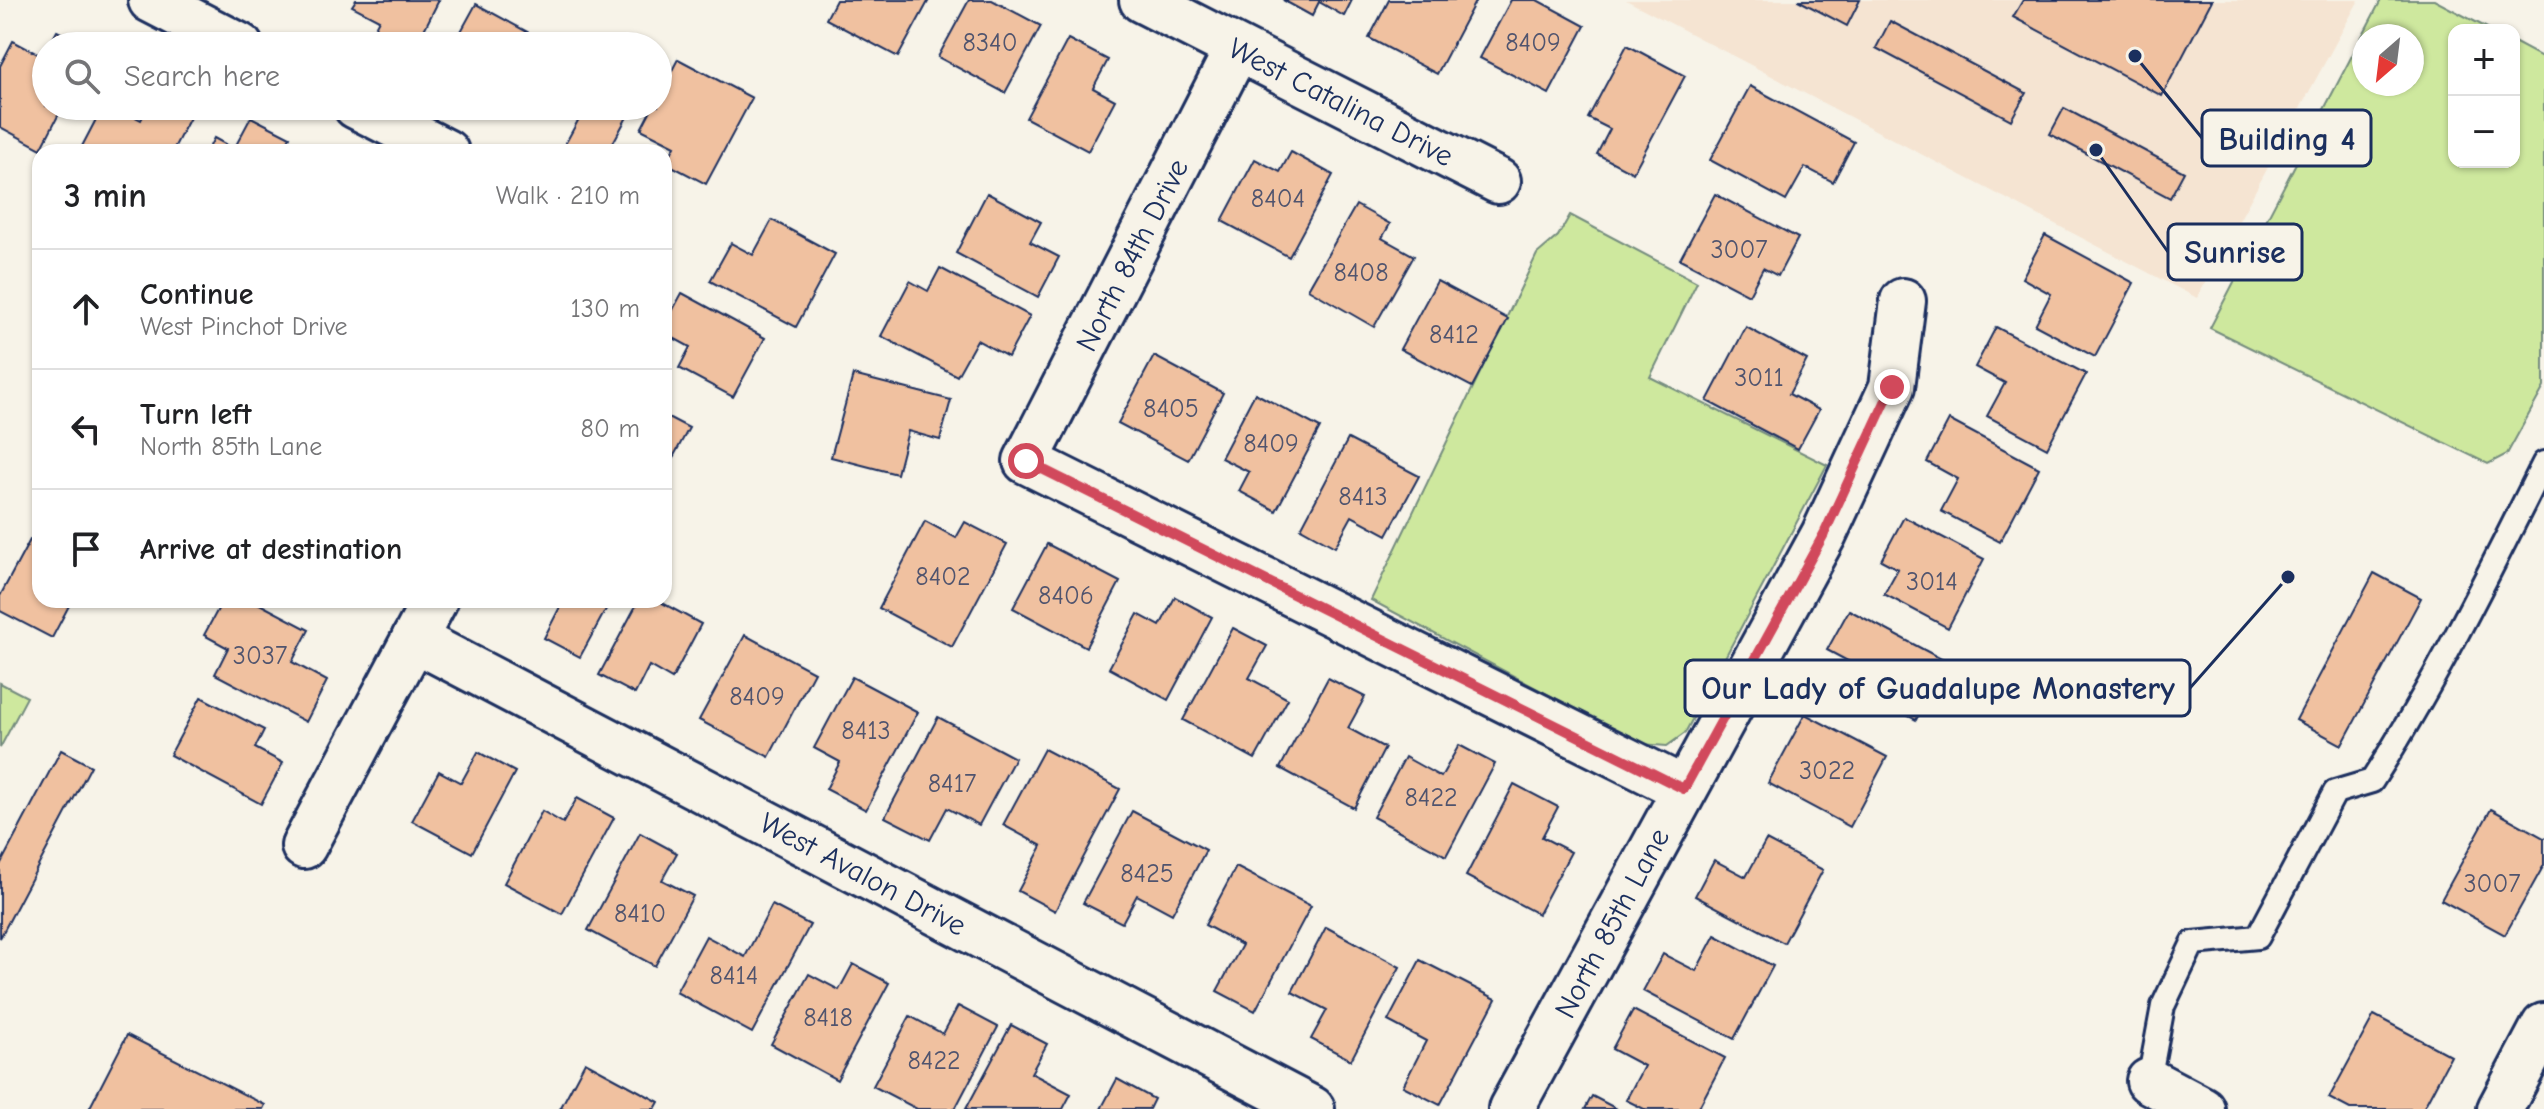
<!DOCTYPE html>
<meta charset="utf-8">
<style>
body{margin:0;font-family:"Comic Neue",sans-serif;background:#f6f6f6;color:#202124}
.controls{position:absolute;right:24px;top:24px;display:grid;overflow:hidden;border-radius:16px;box-shadow:0 2px 6px #0004}
.controls button{width:72px;height:72px;display:grid;place-items:center;padding:0;border:0;border-bottom:2px solid #e0e0e0;background:#fff;color:#202124;font:40px sans-serif}
.compass{position:absolute;left:2352px;top:24px;width:72px;height:72px;border-radius:50%;background:#fff;box-shadow:0 2px 6px #0004;rotate:208deg}
.stop{position:absolute;width:24px;height:24px;margin:-18px;border:6px solid #d1495b;border-radius:50%;background:#fff}
.stop.end{background:#d1495b;border-color:#fff;box-shadow:0 2px 8px #0008}
.list{margin:0;padding:0;list-style:none}
h2{display:flex;justify-content:space-between;align-items:center;height:104px;margin:0;padding:0 32px;font-size:34px}
h2 small{font-size:26px;font-weight:400;color:#757577}
.list li{display:grid;grid-template-columns:52px 1fr auto;gap:24px;align-items:center;box-sizing:border-box;height:120px;padding:0 32px;border-top:2px solid #e0e0e0}
.list b{display:block;font-size:30px;white-space:nowrap}
.list p{margin:0;font-size:26px;white-space:nowrap;color:#757577}
.list em{font-size:26px;font-style:normal;color:#757577}
.icon{flex:none;width:44px;height:44px;fill:none;stroke:currentColor;stroke-width:2;stroke-linecap:round;stroke-linejoin:round}
.map{position:relative;flex:none;width:2544px;height:1109px;overflow:hidden}
.search{position:absolute;background:#fff;box-shadow:0 2px 6px #0004;left:32px;top:32px;width:640px;height:88px;display:flex;align-items:center;gap:20px;box-sizing:border-box;padding:0 28px;border-radius:44px;color:#757577;font-size:30px}
.panel{position:absolute;background:#fff;box-shadow:0 2px 6px #0004;left:32px;top:144px;width:640px;height:464px;border-radius:24px}
.map>svg:first-child{display:block}
.built{fill:#f5e4d2}
.green{fill:#cee89e;stroke:#748c7e;stroke-width:2;fill-rule:evenodd}
.building{fill:#f0c1a0;stroke:#1b2f5e;stroke-width:2}
.lines{fill:none;stroke-linecap:round;stroke-linejoin:round}
.lane-casing{stroke:#1b2f5e;stroke-width:28}
.street-casing{stroke:#1b2f5e;stroke-width:50}
.lane{stroke:#f7f3e8;stroke-width:22}
.street{stroke:#f7f3e8;stroke-width:44}
.route{stroke:#d1495b;stroke-width:10}
.labels{text-anchor:middle;stroke-width:6;stroke-linejoin:round;paint-order:stroke}
.number-label{font-size:26px;fill:#50546e}
.street-label{font-size:30px;fill:#1b2f5e;stroke:#f7f3e8}
.leader{fill:none;stroke:#1b2f5e;stroke-width:3}
.callout-dot{fill:#1b2f5e;stroke:#f7f3e8;stroke-width:3}
.callout{fill:#f7f3e8;stroke:#1b2f5e;stroke-width:3}
.callout-label{font-size:32px;text-anchor:middle;font-weight:bold;fill:#1b2f5e}
</style>
<div class="map">
<svg width="2544" height="1109" viewBox="0 0 2544 1109">
<rect width="100%" height="100%" fill="#f7f3e8"/>
<filter id="ink" filterUnits="userSpaceOnUse"><feTurbulence type="fractalNoise" baseFrequency=".0125" numOctaves="2"/><feDisplacementMap in="SourceGraphic" scale="16" xChannelSelector="R" yChannelSelector="G"/><feConvolveMatrix kernelMatrix="1 2 1 2 8 2 1 2 1" color-interpolation-filters="sRGB"/></filter>
<g filter="url(#ink)">
<polygon class="built" points="1626,0 2359,0 2197,298"/>
<g class="green">
<path d="M2381 0H2434L2491 30H2454V162H2514V42L2544 58V387L2507 454 2488 464 2210 328ZM2364 36H2412V84H2364Z"/>
<polygon points="1570,215 1697,282 1650,377 1827,465 1685,733 1667,746 1641,744 1371,600 1537,254 1558,236"/>
<polygon points="0,683 27,697 0,748"/>
</g>
<g class="building">
<polygon points="356,0 439,0 416,46 382,46 369,39 379,20 352,6"/>
<polygon points="836,0 929,0 898,57 826,19"/>
<polygon points="969,0 992,0 1041,26 1005,93 938,57"/>
<polygon points="1283,0 1352,0 1344,16 1319,2 1312,16"/>
<polygon points="1389,0 1476,0 1437,74 1369,38"/>
<polygon points="1511,0 1537,0 1585,26 1549,94 1480,58"/>
<polygon points="1798,0 1860,0 1847,26"/>
<polygon points="2023,0 2212,0 2162,96 2013,17"/>
<polygon points="476,4 544,41 541,46 453,46"/>
<polygon points="1890,21 2026,93 2011,120 1876,48"/>
<polygon points="57,31 85,46 49,46"/>
<polygon points="1068,39 1108,60 1093,88 1115,100 1088,151 1026,118"/>
<polygon points="13,41 43,57 46,51 46,106 63,106 41,149 0,127 0,66"/>
<polygon points="1627,45 1685,76 1633,173 1597,154 1610,129 1588,118"/>
<polygon points="678,59 752,98 706,184 666,163 675,146 641,129 653,106 658,106 658,97"/>
<polygon points="1750,86 1854,142 1833,182 1805,167 1786,201 1710,160"/>
<polygon points="103,106 114,106 141,120 148,106 196,106 172,152 79,152"/>
<polygon points="560,106 633,106 608,152 572,152 563,148 580,117"/>
<polygon points="2064,108 2184,172 2170,198 2050,134"/>
<polygon points="251,117 290,137 282,152 207,152 214,138 234,149"/>
<polygon points="1291,152 1333,175 1289,257 1222,221 1255,159 1280,172"/>
<polygon points="987,193 1041,222 1030,242 1059,257 1038,297 956,253"/>
<polygon points="1715,194 1798,238 1778,276 1763,268 1749,295 1680,259"/>
<polygon points="1356,205 1390,224 1382,238 1414,256 1374,327 1308,289"/>
<polygon points="772,220 835,254 796,327 710,281 731,243 753,255"/>
<polygon points="2045,235 2134,283 2095,357 2035,325 2051,294 2022,278"/>
<polygon points="940,268 1030,316 1008,357 977,340 957,376 881,336 910,281 928,291"/>
<polygon points="1437,281 1508,319 1472,387 1400,349"/>
<polygon points="682,293 765,338 733,397 679,368 690,347 664,333 664,326"/>
<polygon points="1746,327 1807,360 1789,394 1819,410 1798,449 1707,401"/>
<polygon points="1996,327 2086,374 2047,448 1987,416 2005,383 1975,367"/>
<polygon points="1154,356 1223,393 1188,460 1118,423"/>
<polygon points="853,375 951,400 940,440 908,431 897,474 831,457"/>
<polygon points="1255,393 1320,428 1276,511 1239,491 1249,472 1221,458"/>
<polygon points="664,415 689,428 664,474"/>
<polygon points="1949,420 2039,468 2000,542 1941,511 1958,479 1927,462"/>
<polygon points="1348,439 1419,476 1387,535 1352,516 1335,547 1301,528"/>
<polygon points="1904,517 1984,559 1948,628 1884,594 1898,569 1881,560"/>
<polygon points="925,521 956,538 965,522 1007,544 952,647 879,608"/>
<polygon points="30,540 40,546 40,600 72,600 52,638 0,611 0,596"/>
<polygon points="1047,544 1120,582 1086,647 1013,608"/>
<polygon points="2374,573 2421,598 2342,745 2296,720"/>
<polygon points="1175,597 1212,617 1168,700 1109,668 1138,614 1160,626"/>
<polygon points="223,600 252,600 309,630 292,662 327,681 306,722 215,674 228,648 204,635"/>
<polygon points="551,600 611,600 580,657 544,638 561,605"/>
<polygon points="639,600 657,600 701,624 672,679 649,666 635,694 599,675"/>
<polygon points="1849,610 1947,662 1916,720 1847,684 1857,666 1827,650"/>
<polygon points="1233,628 1267,646 1249,678 1288,699 1255,759 1183,720"/>
<polygon points="745,635 814,672 769,757 699,720"/>
<polygon points="852,677 918,712 866,810 826,789 840,762 814,748"/>
<polygon points="1328,678 1365,697 1348,728 1385,748 1354,808 1280,768"/>
<polygon points="201,697 264,730 255,748 283,763 261,804 170,755"/>
<polygon points="1805,714 1887,757 1850,827 1768,783"/>
<polygon points="938,717 1015,758 979,825 947,808 930,840 885,817"/>
<polygon points="1459,745 1495,764 1446,856 1373,817 1405,757 1441,777"/>
<polygon points="1044,749 1120,789 1055,911 1018,891 1042,846 1003,825"/>
<polygon points="61,750 91,766 0,938 0,865"/>
<polygon points="478,752 515,772 472,853 412,821 439,771 461,783"/>
<polygon points="1514,784 1558,807 1542,837 1571,852 1538,914 1466,876"/>
<polygon points="577,798 614,818 562,914 504,883 542,811 563,823"/>
<polygon points="2491,809 2544,838 2544,865 2505,935 2441,900"/>
<polygon points="1132,811 1206,850 1172,914 1137,895 1122,923 1083,903"/>
<polygon points="640,833 677,853 662,880 693,896 655,966 588,930"/>
<polygon points="1766,840 1823,870 1784,943 1695,896 1714,860 1746,877"/>
<polygon points="1236,867 1311,906 1255,1011 1217,991 1242,945 1205,925"/>
<polygon points="772,905 810,925 752,1033 676,992 706,936 745,957"/>
<polygon points="1326,927 1400,967 1351,1060 1311,1039 1327,1010 1292,992"/>
<polygon points="1715,935 1773,966 1734,1039 1643,991 1663,954 1696,971"/>
<polygon points="1420,960 1496,999 1440,1105 1403,1086 1426,1041 1388,1021"/>
<polygon points="853,964 889,983 837,1080 771,1044 809,974 839,990"/>
<polygon points="958,1006 998,1027 955,1109 917,1109 873,1086 910,1016 943,1034"/>
<polygon points="1633,1010 1725,1058 1698,1109 1644,1109 1626,1100 1644,1066 1612,1049"/>
<polygon points="2374,1015 2451,1056 2423,1109 2350,1109 2329,1098"/>
<polygon points="1011,1025 1047,1044 1031,1073 1071,1094 1063,1109 966,1109"/>
<polygon points="127,1035 265,1105 263,1109 89,1109"/>
<polygon points="585,1062 659,1102 655,1109 560,1109"/>
<polygon points="1117,1079 1154,1099 1149,1109 1101,1109"/>
<polygon points="1592,1096 1617,1109 1585,1109"/>
</g>
<g class="lines">
<g class="lane-casing">
<path id="lane" d="M2149 1081 2163 1006 2193 943 2258 937 2335 792 2372 781C2437 679 2490 571 2544 463"/>
</g>
<g class="street-casing">
<g id="street">
<polyline points="151,0 240,46"/>
<polyline points="1142,0 1498,181"/>
<polyline points="1237,49 1026,461 1684,789"/>
<polyline points="356,106 446,152"/>
<polyline points="414,639 1312,1109"/>
<polyline points="304,846 435,600"/>
<polyline points="2149,1081 2202,1109"/>
<polyline points="1511,1109 1824,534 1892,387 1903,301"/>
<polyline points="2500,1109 2544,1026"/>
</g>
</g>
<use href="#lane" class="lane"/>
<use href="#street" class="street"/>
</g>
</g>
<g class="lines" filter="url(#ink)">
<polyline class="route" points="1026,461 1684,789 1824,534 1892,387"/>
</g>
<g class="labels">
<g class="number-label">
<text x="990" y="51">8340</text>
<text x="1533" y="51">8409</text>
<text x="1278" y="207">8404</text>
<text x="1739" y="258">3007</text>
<text x="1361" y="281">8408</text>
<text x="1454" y="343">8412</text>
<text x="1759" y="386">3011</text>
<text x="1171" y="417">8405</text>
<text x="1271" y="452">8409</text>
<text x="1363" y="505">8413</text>
<text x="943" y="585">8402</text>
<text x="1932" y="590">3014</text>
<text x="1066" y="604">8406</text>
<text x="260" y="664">3037</text>
<text x="757" y="705">8409</text>
<text x="866" y="739">8413</text>
<text x="1827" y="779">3022</text>
<text x="952" y="792">8417</text>
<text x="1431" y="806">8422</text>
<text x="1147" y="882">8425</text>
<text x="2492" y="892">3007</text>
<text x="640" y="922">8410</text>
<text x="734" y="984">8414</text>
<text x="828" y="1026">8418</text>
<text x="934" y="1069">8422</text>
</g>
<g class="street-label">
<text transform="translate(1341 102) rotate(27)" y="10">West Catalina Drive</text>
<text transform="translate(1132 255) rotate(-63)" y="10">North 84th Drive</text>
<text transform="translate(863 874) rotate(28)" y="10">West Avalon Drive</text>
<text transform="translate(1612 923) rotate(-62)" y="10">North 85th Lane</text>
</g>
</g>
<path class="leader" d="M2135 56L2202 138M2096 150L2168 252M2288 577L2190 688"/>
<g class="callout-dot">
<circle cx="2135" cy="56" r="8"/>
<circle cx="2096" cy="150" r="8"/>
<circle cx="2288" cy="577" r="8"/>
</g>
<g class="callout">
<rect x="2202" y="110" width="169" height="56" rx="8"/>
<rect x="2168" y="224" width="134" height="56" rx="8"/>
<rect x="1685" y="660" width="505" height="56" rx="8"/>
</g>
<g class="callout-label">
<text x="2287" y="150">Building 4</text>
<text x="2235" y="263">Sunrise</text>
<text x="1938" y="699">Our Lady of Guadalupe Monastery</text>
</g>
</svg>
<div class="controls">
<button>+</button>
<button>−</button>
</div>
<svg class="compass" viewBox="-18 -18 36 36"><path d="M0-13l5 13h-10z" fill="#e53935"/><path d="M0 13l5-13h-10z" fill="#757577"/></svg>
<div class="stop" style="left:1026px;top:461px"></div>
<div class="stop end" style="left:1892px;top:387px"></div>
<div class="search"><svg class="icon" aria-label="search" viewBox="0 0 24 24"><circle cx="10" cy="10" r="6"/><path d="M15 15l6 6"/></svg>Search here</div>
<section class="panel">
<h2>3 min<small>Walk · 210 m</small></h2>
<ul class="list">
<li><svg class="icon" aria-label="ahead" viewBox="0 0 24 24"><path d="M12 20V5M6 11l6-6 6 6"/></svg><div><b>Continue</b><p>West Pinchot Drive</p></div><em>130 m</em></li>
<li><svg class="icon" aria-label="left" viewBox="0 0 24 24"><path d="M17 20v-9H6M10 6l-5 5 5 5"/></svg><div><b>Turn left</b><p>North 85th Lane</p></div><em>80 m</em></li>
<li><svg class="icon" aria-label="arrive" viewBox="0 0 24 24"><path d="M6 21V4h12l-3 4 3 4H6"/></svg><div><b>Arrive at destination</b></div></li>
</ul>
</section>
</div>
